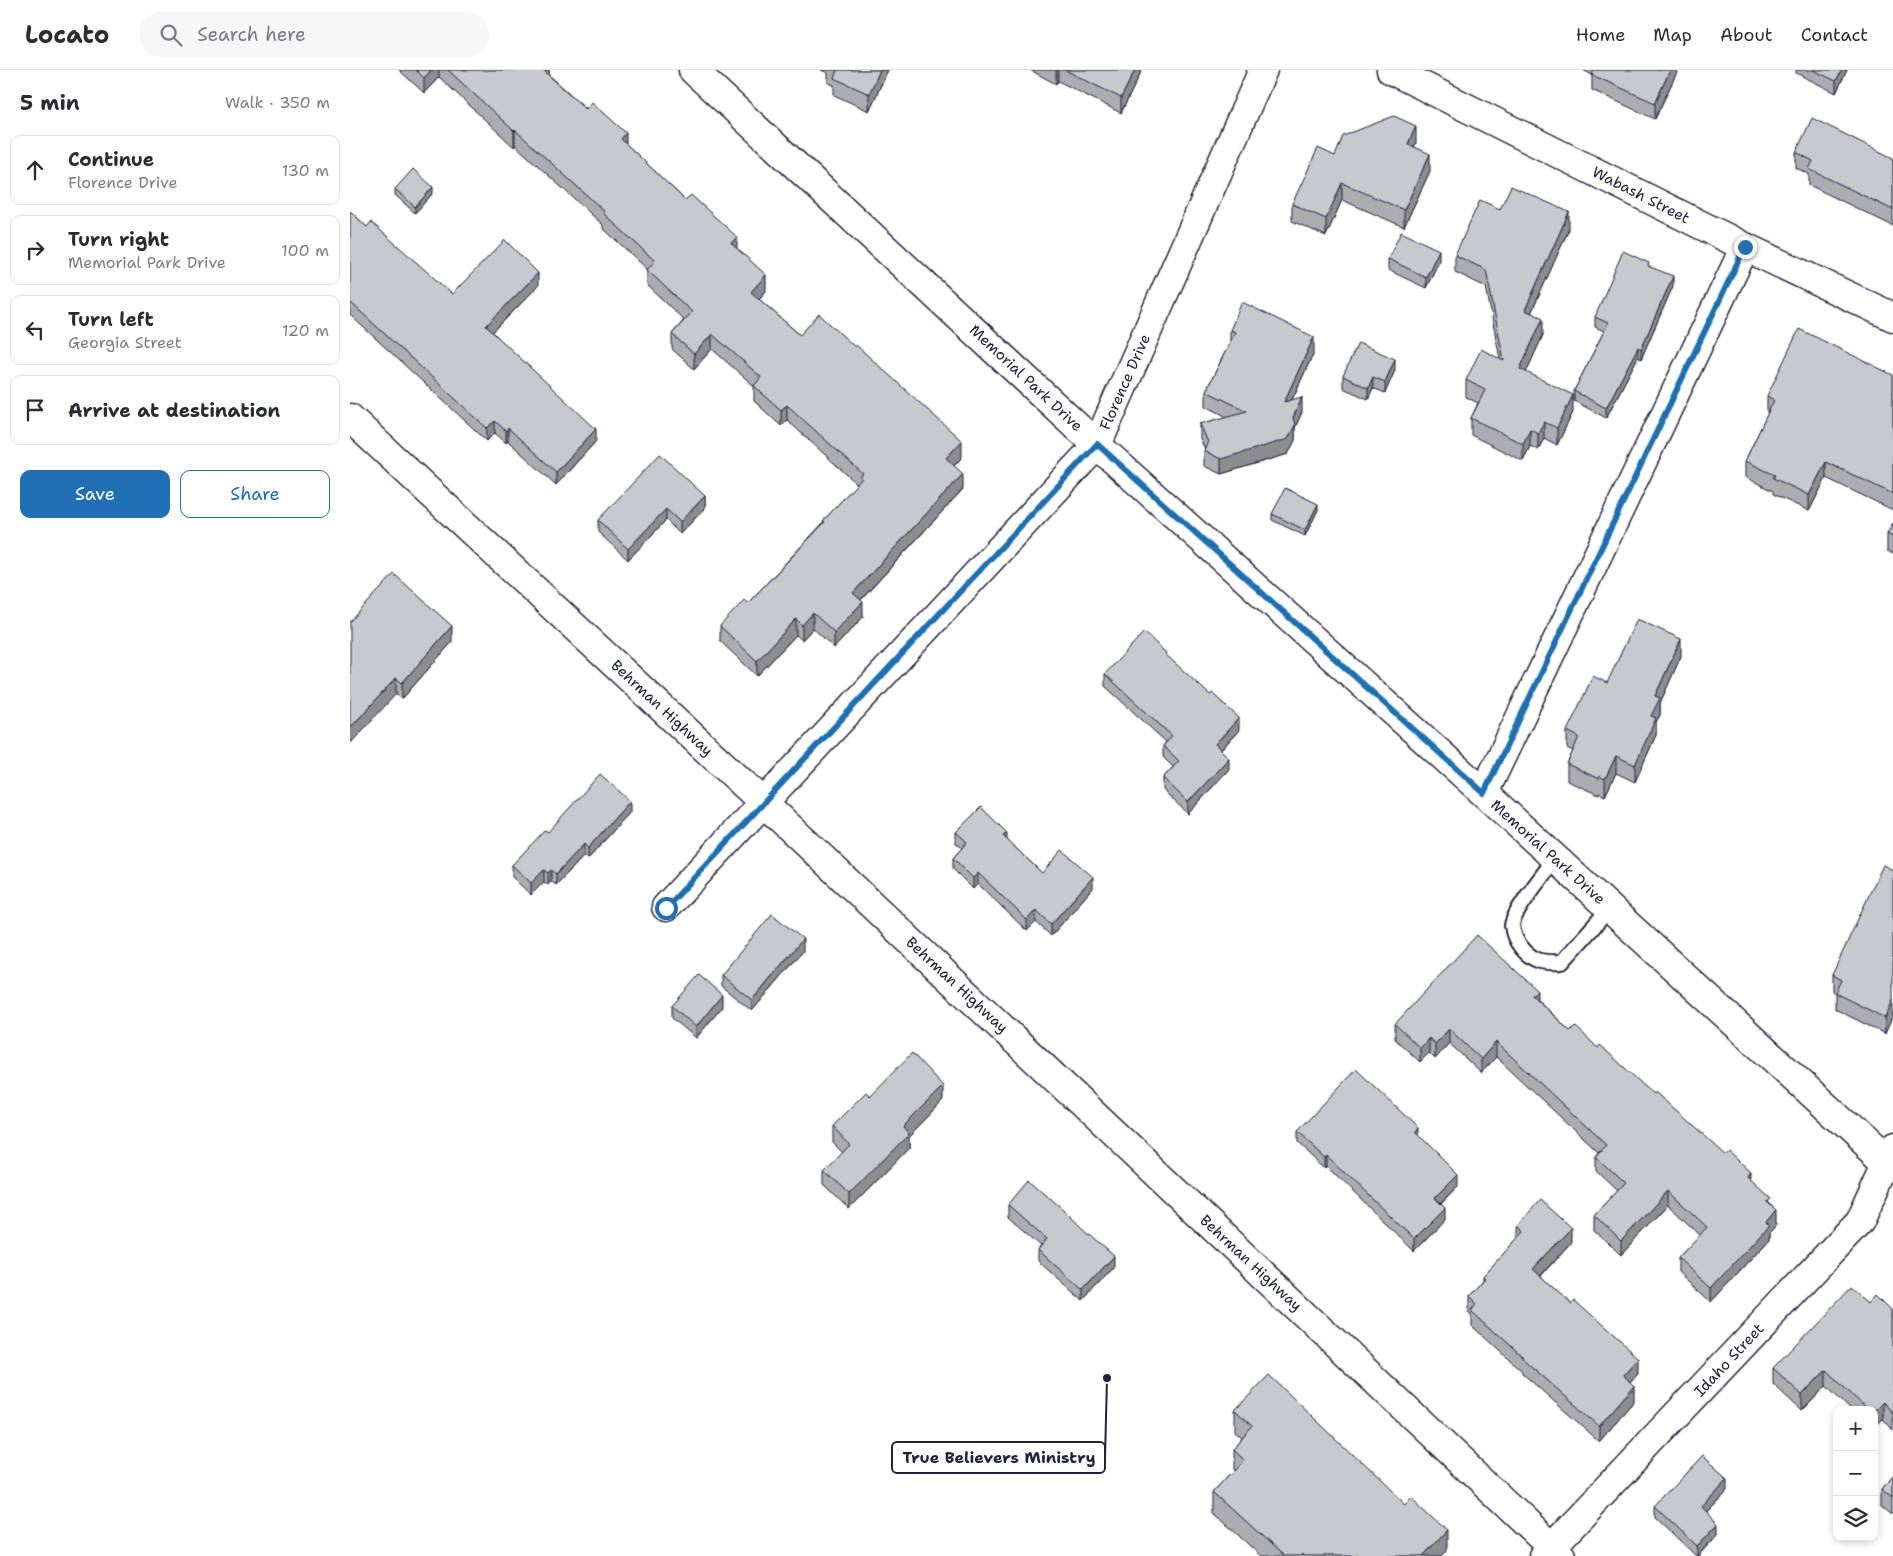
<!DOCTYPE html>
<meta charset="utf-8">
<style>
body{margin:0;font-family:"Shantell Sans",sans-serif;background:#f7f7f7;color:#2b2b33}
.controls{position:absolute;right:15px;bottom:15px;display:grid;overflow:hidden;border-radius:10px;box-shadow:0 2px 8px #0003}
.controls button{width:45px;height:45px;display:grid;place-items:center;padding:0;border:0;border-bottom:1px solid #e1e1e2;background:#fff;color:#2b2b33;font:25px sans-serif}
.stop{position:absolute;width:15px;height:15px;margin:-11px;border:4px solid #1f6fb2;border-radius:50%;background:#fff}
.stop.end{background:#1f6fb2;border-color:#fff;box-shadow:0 1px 5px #0008}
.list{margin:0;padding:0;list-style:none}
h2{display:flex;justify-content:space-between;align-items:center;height:65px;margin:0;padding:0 20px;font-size:21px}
h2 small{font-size:16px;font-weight:400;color:#7c7c81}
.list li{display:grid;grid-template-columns:32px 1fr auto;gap:15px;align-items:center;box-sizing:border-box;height:70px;margin:0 10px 10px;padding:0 10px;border:1px solid #e1e1e2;border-radius:10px}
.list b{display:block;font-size:19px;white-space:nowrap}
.list p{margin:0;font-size:16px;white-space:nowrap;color:#7c7c81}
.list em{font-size:16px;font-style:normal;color:#7c7c81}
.actions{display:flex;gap:10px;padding:15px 20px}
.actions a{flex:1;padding:11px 0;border:1px solid #1f6fb2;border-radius:10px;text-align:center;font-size:18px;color:#1f6fb2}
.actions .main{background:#1f6fb2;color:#fff}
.icon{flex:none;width:28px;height:28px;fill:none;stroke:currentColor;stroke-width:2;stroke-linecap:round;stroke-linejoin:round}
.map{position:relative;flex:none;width:1543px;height:1486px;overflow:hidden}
header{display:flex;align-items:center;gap:30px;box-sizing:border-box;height:70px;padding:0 25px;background:#fff;border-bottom:1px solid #e1e1e2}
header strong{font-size:24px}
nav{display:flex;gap:28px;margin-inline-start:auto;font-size:18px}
.search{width:350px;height:45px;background:#f7f7f7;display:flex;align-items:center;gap:12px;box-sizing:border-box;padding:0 18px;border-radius:28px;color:#7c7c81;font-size:19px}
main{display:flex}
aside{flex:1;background:#fff}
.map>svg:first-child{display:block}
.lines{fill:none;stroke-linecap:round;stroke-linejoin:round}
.lane-casing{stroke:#22223b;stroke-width:18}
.street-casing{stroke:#22223b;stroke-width:31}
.secondary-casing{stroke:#22223b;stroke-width:31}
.lane{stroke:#fff;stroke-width:14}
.street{stroke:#fff;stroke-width:28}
.secondary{stroke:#fff;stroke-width:28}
.wall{fill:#acacb2;stroke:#22223b}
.shaded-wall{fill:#8c8c91;stroke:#22223b}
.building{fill:#c8c8cf;stroke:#22223b}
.route{stroke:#1f6fb2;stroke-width:6}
.labels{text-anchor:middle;stroke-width:4;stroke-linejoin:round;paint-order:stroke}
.street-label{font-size:15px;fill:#22223b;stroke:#fff}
.leader{fill:none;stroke:#22223b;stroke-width:2}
.callout-dot{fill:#22223b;stroke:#fff;stroke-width:2}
.callout{fill:#fff;stroke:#22223b;stroke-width:2}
.callout-label{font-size:16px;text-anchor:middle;font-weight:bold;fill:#22223b}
</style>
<header>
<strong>Locato</strong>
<div class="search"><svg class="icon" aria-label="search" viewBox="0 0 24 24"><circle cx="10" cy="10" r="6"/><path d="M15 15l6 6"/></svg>Search here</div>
<nav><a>Home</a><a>Map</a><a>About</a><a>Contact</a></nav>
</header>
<main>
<aside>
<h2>5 min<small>Walk · 350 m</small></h2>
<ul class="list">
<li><svg class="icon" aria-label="ahead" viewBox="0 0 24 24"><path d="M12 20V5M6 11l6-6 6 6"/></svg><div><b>Continue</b><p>Florence Drive</p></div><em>130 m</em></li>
<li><svg class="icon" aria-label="right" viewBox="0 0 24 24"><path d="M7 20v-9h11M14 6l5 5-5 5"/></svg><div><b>Turn right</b><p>Memorial Park Drive</p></div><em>100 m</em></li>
<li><svg class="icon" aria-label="left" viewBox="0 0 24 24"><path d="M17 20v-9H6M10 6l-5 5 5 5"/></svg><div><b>Turn left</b><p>Georgia Street</p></div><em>120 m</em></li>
<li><svg class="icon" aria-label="arrive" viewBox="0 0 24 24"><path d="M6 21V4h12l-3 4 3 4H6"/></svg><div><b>Arrive at destination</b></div></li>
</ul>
<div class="actions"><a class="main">Save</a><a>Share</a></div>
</aside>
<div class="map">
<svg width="1543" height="1486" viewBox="0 0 1543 1486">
<rect width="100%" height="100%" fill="#fff"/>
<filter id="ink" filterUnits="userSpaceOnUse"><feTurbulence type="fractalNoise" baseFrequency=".02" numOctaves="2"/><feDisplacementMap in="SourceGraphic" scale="10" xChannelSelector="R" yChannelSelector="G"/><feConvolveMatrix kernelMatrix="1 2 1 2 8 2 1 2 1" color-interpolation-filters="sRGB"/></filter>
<g filter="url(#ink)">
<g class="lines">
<g class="lane-casing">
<path id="lane" d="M1206 788C1196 801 1162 843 1162 856 1163 864 1166 871 1171 877 1183 892 1193 893 1212 892L1260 838"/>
</g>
<g class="street-casing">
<g id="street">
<polyline points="343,0 747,375 1134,723 1543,1098"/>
<polyline points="1041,0 1395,177 1543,247"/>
<polyline points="1134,723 1395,177"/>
<polyline points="316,837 747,375 913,0"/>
<polyline points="1193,1486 1510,1151 1543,1079"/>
</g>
</g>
<g class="secondary-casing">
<polyline id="secondary" points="0,348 414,733 1211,1486"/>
</g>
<use href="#lane" class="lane"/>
<use href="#street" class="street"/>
<use href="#secondary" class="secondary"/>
</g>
<g class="wall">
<polygon points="49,0 199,0 199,5 276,74 335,130 387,178 416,221 409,229 450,265 612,387 604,396 613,419 511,530 513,547 484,578 463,558 452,570 446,565 407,606 370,571 370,556 398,533 473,453 473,451 507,414 437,350 431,356 404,331 404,316 362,279 344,299 322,279 322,264 334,250 297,215 297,199 253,158 253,155 165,75 164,77 89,7 74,23"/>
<polygon points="471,0 538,0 519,41 484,25 484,15 478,13 478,3"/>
<polygon points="680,0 792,0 771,43 708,11 706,14"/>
<polygon points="1233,0 1328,0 1305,49 1242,20 1242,5"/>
<polygon points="1446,0 1497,0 1486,23 1446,3"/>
<polygon points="1066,73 1064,77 1080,101 1054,157 992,130 976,166 942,151 942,134 985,86"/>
<polygon points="1446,82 1543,88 1543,156 1459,115 1459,104 1446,98"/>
<polygon points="45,119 83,123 65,143 45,125"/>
<polygon points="1150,139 1219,159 1181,243 1193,265 1176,302 1223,342 1207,375 1194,368 1188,380 1180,376 1173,391 1121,365 1121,348 1128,333 1116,327 1116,310 1150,289 1136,217 1105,202 1105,185"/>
<polygon points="0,141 17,157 102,224 188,216 143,262 246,371 206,415 158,371 156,373 145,363 137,371 0,245"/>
<polygon points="1038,189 1089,191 1076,218 1038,200"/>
<polygon points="1299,196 1323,216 1291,289 1288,287 1256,348 1224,331 1224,321 1254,261 1245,257 1245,247"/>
<polygon points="880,260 964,282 942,330 952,342 945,358 945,370 938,384 871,404 854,396 854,381 855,379 850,369 850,354 877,347 856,336 856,321 880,272"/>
<polygon points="1045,300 1035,323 1023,318 1018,329 993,318 993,306"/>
<polygon points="1543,305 1543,440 1476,408 1459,441 1423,424 1423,421 1395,407 1395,391 1418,343 1417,343 1417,326"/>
<polygon points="355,426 355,438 330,464 316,450 278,490 248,462 248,450"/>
<polygon points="968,440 955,466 922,450 922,444"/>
<polygon points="1543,453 1543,484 1537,481 1537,464"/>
<polygon points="0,552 102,572 52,629 46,624"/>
<polygon points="816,586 889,660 871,680 879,699 838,744 813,720 813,708 823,697 813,687 813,676 816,672 755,616 755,604"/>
<polygon points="1331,586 1310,633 1310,645 1306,652 1306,665 1285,712 1266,703 1255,726 1249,723 1249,725 1217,711 1217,694 1223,681 1217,678 1217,661 1257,613"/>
<polygon points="280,742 238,789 234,786 206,815 201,811 198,815 194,812 181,825 162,807 162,795 198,762"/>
<polygon points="606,762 657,770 692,803 743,818 701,866 686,852 677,861 628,814 623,819 603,799 603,788 612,778 606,773"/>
<polygon points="1543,800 1535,964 1485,939 1485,923 1482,921 1482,905"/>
<polygon points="453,881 402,941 371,916 371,905"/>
<polygon points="1187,929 1220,961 1248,978 1303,1024 1401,1111 1421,1135 1426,1155 1419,1163 1419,1169 1361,1232 1328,1202 1328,1188 1350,1165 1318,1135 1271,1185 1244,1160 1244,1145 1267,1121 1246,1101 1246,1087 1249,1083 1146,987 1131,1003 1099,973 1085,989 1079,983 1070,992 1045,969 1045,954"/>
<polygon points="322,936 372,937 346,968 322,948"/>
<polygon points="520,1026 593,1031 559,1066 559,1078 499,1139 474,1115 474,1100 492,1082 482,1072 482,1056"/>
<polygon points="947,1062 1068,1066 1108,1117 1091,1134 1095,1149 1064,1181 976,1096 974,1098 947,1073"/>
<polygon points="658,1135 732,1158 764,1197 733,1231 688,1191 688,1180 691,1176 658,1147"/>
<polygon points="1168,1155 1221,1172 1191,1206 1288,1303 1280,1312 1284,1331 1249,1371 1172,1303 1172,1301 1122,1255 1122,1243 1119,1241 1119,1226 1133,1210 1133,1206 1168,1168"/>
<polygon points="1521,1232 1543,1239 1543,1360 1533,1349 1524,1358 1524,1340 1501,1340 1476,1316 1452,1341 1423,1314 1423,1298"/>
<polygon points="885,1340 1097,1480 1092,1486 911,1486 864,1443 864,1422 883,1401 882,1399 882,1379 892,1367 885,1361"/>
<polygon points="1543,1406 1543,1444 1532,1435 1532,1419"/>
<polygon points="1377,1419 1356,1441 1368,1464 1348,1486 1346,1486 1305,1447 1305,1436"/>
</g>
<g class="shaded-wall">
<polygon points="81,0 89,0 89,7 74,23 74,8"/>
<polygon points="196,0 199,0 199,12 195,2"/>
<polygon points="530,0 538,0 519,41 519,24"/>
<polygon points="706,0 708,0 708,11 706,14"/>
<polygon points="785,0 792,0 771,43 771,28"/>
<polygon points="1320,0 1328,0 1305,49 1305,33"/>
<polygon points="1492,0 1497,0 1486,23 1486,11"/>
<polygon points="1066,56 1066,73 1058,91 1058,74"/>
<polygon points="165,60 165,75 164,77 164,61"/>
<polygon points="276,63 276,78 271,69"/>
<polygon points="1080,84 1080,101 1054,157 1054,140"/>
<polygon points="992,113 992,130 976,166 976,149"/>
<polygon points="83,117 83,123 65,143 65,137"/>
<polygon points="1219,142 1219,159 1175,257 1175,240"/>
<polygon points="387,167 387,182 381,173"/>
<polygon points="1089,180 1089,191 1076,218 1076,207"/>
<polygon points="188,203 188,216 136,269 136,256"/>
<polygon points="416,205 416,221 401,237 401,222"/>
<polygon points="1323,206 1323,216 1291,289 1291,279"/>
<polygon points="1193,248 1193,265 1170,316 1170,299"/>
<polygon points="362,264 362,279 344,299 344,284"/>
<polygon points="964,267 964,282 934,347 934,332"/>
<polygon points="1288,277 1288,287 1256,348 1256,338"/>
<polygon points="1045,289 1045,300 1035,323 1035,312"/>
<polygon points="1023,307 1023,318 1018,329 1018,318"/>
<polygon points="1223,325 1223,342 1207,375 1207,358"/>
<polygon points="952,327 952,342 945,358 945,370 938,384 871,404 871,389 943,348"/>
<polygon points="437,335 437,350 431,356 431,340"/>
<polygon points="145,351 145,363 137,371 137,358"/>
<polygon points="1194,352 1194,368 1188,380 1188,363"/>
<polygon points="158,358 158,371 156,373 156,361"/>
<polygon points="246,359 246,371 206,415 206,402"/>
<polygon points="1180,359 1180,376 1173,391 1173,374"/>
<polygon points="612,371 612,387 596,404 596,388"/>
<polygon points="1476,392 1476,408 1459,441 1459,425"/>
<polygon points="613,404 613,419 503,538 503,523"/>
<polygon points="355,426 355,438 330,464 330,452"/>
<polygon points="968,434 968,440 955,466 955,460"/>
<polygon points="316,439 316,450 278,490 278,479"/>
<polygon points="513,532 513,547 484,578 484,562"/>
<polygon points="463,543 463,558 452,570 452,555"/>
<polygon points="446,549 446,565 407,606 407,591"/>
<polygon points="102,556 102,572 52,629 52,613"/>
<polygon points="1331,569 1331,586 1310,633 1310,645 1306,652 1306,665 1285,712 1285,695 1301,646 1305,626"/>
<polygon points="46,608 46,624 0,674 0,658"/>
<polygon points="889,648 889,660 865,686 865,674"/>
<polygon points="1266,686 1266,703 1255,726 1255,709"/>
<polygon points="879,688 879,699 838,744 838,732"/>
<polygon points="280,731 280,742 238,789 238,778"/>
<polygon points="657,763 657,774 653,766"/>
<polygon points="234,774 234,786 206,815 206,804"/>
<polygon points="194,800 194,812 181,825 181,813"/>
<polygon points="201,800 201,811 198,815 198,803"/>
<polygon points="628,803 628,814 623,819 623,808"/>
<polygon points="743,807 743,818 701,866 701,854"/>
<polygon points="686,840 686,852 677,861 677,850"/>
<polygon points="453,869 453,881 402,941 402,930"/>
<polygon points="1187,920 1187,934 1182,925"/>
<polygon points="372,925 372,937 346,968 346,957"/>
<polygon points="1543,930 1543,946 1535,964 1535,948"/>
<polygon points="1099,959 1099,973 1085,989 1085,974"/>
<polygon points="1079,968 1079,983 1070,992 1070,978"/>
<polygon points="1146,972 1146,987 1131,1003 1131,989"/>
<polygon points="593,1016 593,1031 559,1066 559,1078 499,1139 499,1124 553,1056"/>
<polygon points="1068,1058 1068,1070 1065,1062"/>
<polygon points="976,1085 976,1096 974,1098 974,1087"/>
<polygon points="1401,1103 1401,1118 1398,1108"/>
<polygon points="1108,1105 1108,1117 1085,1139 1085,1128"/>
<polygon points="1318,1121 1318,1135 1271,1185 1271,1171"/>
<polygon points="1095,1138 1095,1149 1064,1181 1064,1169"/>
<polygon points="1426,1140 1426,1155 1419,1163 1419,1169 1361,1232 1361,1218"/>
<polygon points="1221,1158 1221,1172 1183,1214 1183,1199"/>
<polygon points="764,1186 764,1197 733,1231 733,1220"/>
<polygon points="1288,1288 1288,1303 1273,1320 1273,1305"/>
<polygon points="1476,1300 1476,1316 1452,1341 1452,1325"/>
<polygon points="1284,1316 1284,1331 1249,1371 1249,1356"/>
<polygon points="1533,1332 1533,1349 1524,1358 1524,1341"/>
<polygon points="1377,1408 1377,1419 1351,1446 1351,1436"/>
<polygon points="1368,1454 1368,1464 1347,1486 1347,1476"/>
<polygon points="1097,1460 1097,1480 1092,1486 1073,1486"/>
</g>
<g class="building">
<polygon points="66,0 81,0 74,8"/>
<polygon points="98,0 196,0 195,2 236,39 242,32 276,63 271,69 335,130 341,125 387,167 381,173 416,205 401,222 450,265 469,244 505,277 506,275 612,371 596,388 613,404 503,523 513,532 484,562 463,543 452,555 446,549 407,591 370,556 394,530 398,533 475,452 473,451 512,408 510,406 513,404 437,335 431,340 404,316 411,307 362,264 344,284 322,264 342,242 297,200 305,191 253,143 254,141 165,60 164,61"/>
<polygon points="487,0 530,0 519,24 484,8"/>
<polygon points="715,0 785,0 771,28"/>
<polygon points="1244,0 1320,0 1305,33 1242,5"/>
<polygon points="1463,0 1492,0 1486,11"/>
<polygon points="1044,46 1066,56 1058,74 1080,84 1054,140 992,113 976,149 942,134 968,78 985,86 993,66"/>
<polygon points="1462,48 1543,88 1543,140 1459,99 1463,91 1446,82"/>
<polygon points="63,99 83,117 65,137 45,119"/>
<polygon points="1161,116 1219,142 1175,240 1193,248 1170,299 1223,325 1207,358 1194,352 1188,363 1180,359 1173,374 1121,348 1135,320 1116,310 1131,279 1154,291 1136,200 1105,185 1130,130 1150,139"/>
<polygon points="0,141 17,157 21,152 102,224 155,170 188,203 136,256 246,359 206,402 158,358 156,361 145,351 137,358 0,232"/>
<polygon points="1051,162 1089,180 1076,207 1038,189"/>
<polygon points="1273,181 1299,193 1298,196 1323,206 1291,279 1288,277 1256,338 1224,321 1258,253 1245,247"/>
<polygon points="892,232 964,267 934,332 952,327 943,348 945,355 938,369 871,389 854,381 858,372 850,354 897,341 856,321 885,262 880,260"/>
<polygon points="1449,259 1543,305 1543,424 1476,392 1459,425 1423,408 1425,405 1395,391 1424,330 1417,326"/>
<polygon points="1008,273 1045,289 1035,312 1023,307 1018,318 993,306"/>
<polygon points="310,384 355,426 330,452 316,439 278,479 248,450"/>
<polygon points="935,418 968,434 955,460 922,444"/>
<polygon points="1543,453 1543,467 1537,464"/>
<polygon points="44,504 102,556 52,613 46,608 0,658 0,552"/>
<polygon points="1287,549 1331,569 1305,626 1310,628 1301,646 1306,648 1285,695 1266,686 1255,709 1249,706 1249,709 1217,694 1229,667 1217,661 1243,606 1257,613"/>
<polygon points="794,562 816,583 815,584 860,625 862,623 889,648 865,674 879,688 838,732 813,708 829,691 813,676 822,666 755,604"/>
<polygon points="250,704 280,731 238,778 234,774 206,804 201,800 198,803 194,800 181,813 162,795 195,760 198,762"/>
<polygon points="631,737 657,763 653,766 692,803 712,780 743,807 701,854 686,840 677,850 628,803 623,808 603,788 617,772 606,762"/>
<polygon points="1533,795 1543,800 1543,930 1535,948 1485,923 1491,910 1482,905"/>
<polygon points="422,844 453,869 402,930 371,905"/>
<polygon points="1127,865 1187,920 1182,925 1220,961 1225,956 1248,978 1250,975 1303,1024 1305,1022 1373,1083 1376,1080 1401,1103 1398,1108 1421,1129 1417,1132 1426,1140 1416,1152 1419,1155 1361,1218 1328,1188 1357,1157 1318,1121 1271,1171 1244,1145 1274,1113 1246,1087 1256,1075 1146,972 1131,989 1099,959 1085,974 1079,968 1070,978 1045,954"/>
<polygon points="349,905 372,925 346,957 322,936"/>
<polygon points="562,983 593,1016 553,1056 559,1063 499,1124 474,1100 499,1074 482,1056 516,1022 520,1026"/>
<polygon points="1006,999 1068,1058 1065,1062 1108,1105 1085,1128 1095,1138 1064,1169 976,1085 974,1087 947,1062"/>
<polygon points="679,1110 715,1141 732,1158 764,1186 733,1220 688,1180 697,1169 658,1135"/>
<polygon points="1190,1130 1221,1158 1183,1199 1220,1233 1223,1230 1288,1288 1273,1305 1284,1316 1249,1356 1172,1288 1173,1287 1122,1240 1127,1234 1119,1226 1135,1208 1133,1206 1174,1161 1168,1155"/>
<polygon points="1502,1215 1521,1232 1528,1224 1543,1239 1543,1343 1533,1332 1524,1341 1524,1340 1518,1340 1476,1300 1452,1325 1423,1298"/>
<polygon points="919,1305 1054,1434 1061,1426 1097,1460 1073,1486 953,1486 952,1484 950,1486 934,1486 864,1422 893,1390 882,1379 902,1356 885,1340"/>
<polygon points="1352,1386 1377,1408 1351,1436 1368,1454 1347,1476 1305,1436"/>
<polygon points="1543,1406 1543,1428 1532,1419"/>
</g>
</g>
<g class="lines" filter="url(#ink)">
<polyline class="route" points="316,838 747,374 1134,723 1395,177"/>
</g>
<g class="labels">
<g class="street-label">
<text transform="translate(1291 125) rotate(27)" y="5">Wabash Street</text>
<text transform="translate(676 308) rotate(43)" y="5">Memorial Park Drive</text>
<text transform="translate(775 312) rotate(-66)" y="5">Florence Drive</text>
<text transform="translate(312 638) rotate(43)" y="5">Behrman Highway</text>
<text transform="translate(1198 782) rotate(42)" y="5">Memorial Park Drive</text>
<text transform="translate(607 915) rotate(43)" y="5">Behrman Highway</text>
<text transform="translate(901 1193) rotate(43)" y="5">Behrman Highway</text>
<text transform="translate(1379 1290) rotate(-47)" y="5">Idaho Street</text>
</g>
</g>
<path class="leader" d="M757 1308L755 1388"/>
<circle class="callout-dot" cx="757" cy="1308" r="5"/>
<rect class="callout" x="542" y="1372" width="213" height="31" rx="5"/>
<g class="callout-label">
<text x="649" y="1393">True Believers Ministry</text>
</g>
</svg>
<div class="controls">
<button>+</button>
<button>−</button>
<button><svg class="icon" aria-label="layers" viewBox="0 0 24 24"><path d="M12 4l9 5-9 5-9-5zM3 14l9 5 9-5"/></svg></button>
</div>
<div class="stop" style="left:316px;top:838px"></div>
<div class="stop end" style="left:1395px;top:177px"></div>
</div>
</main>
